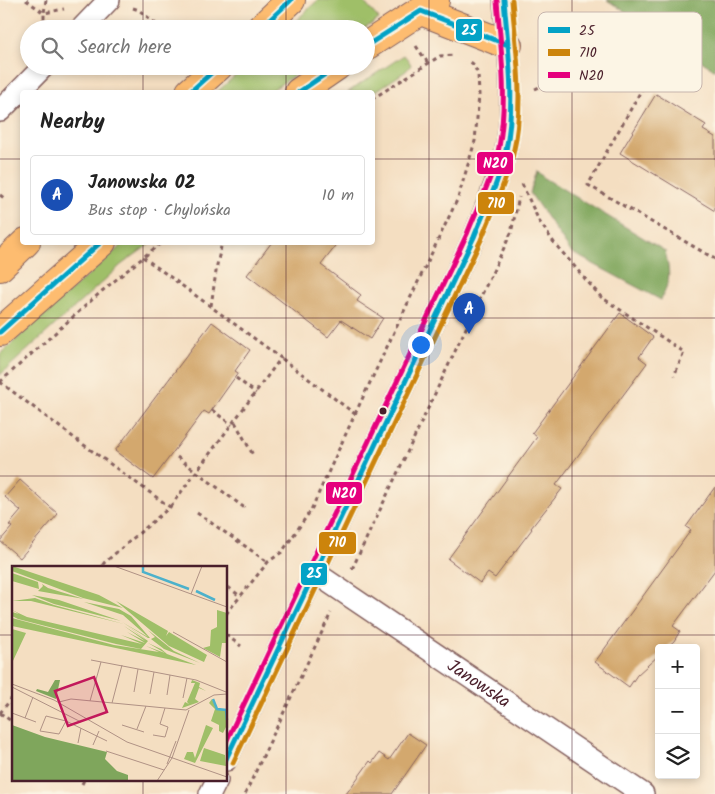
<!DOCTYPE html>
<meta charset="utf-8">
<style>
body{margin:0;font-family:Kalam,sans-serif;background:#f2f2f2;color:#222}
.controls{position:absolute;right:15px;bottom:15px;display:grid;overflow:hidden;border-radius:5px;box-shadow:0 2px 8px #0003}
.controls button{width:45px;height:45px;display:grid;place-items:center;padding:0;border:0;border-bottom:1px solid #e0e0e0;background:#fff;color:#222;font:25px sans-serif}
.you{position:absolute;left:420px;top:344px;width:18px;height:18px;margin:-12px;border:4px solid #fff;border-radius:50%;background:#1a73e8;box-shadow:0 0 0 8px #1a73e833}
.badge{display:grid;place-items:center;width:32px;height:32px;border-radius:50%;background:#1f6fb2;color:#fff;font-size:16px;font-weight:700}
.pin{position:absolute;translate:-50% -41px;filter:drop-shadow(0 1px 2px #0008)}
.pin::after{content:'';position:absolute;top:26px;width:18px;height:15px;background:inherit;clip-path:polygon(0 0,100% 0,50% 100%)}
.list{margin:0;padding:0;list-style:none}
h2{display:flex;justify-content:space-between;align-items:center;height:65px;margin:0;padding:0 20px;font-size:21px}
h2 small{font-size:16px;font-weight:400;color:#767676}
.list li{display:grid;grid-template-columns:32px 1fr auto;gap:15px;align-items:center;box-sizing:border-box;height:80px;margin:0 10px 10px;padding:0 10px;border:1px solid #e0e0e0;border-radius:5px}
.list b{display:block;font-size:19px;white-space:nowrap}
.list p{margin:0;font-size:16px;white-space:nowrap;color:#767676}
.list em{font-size:16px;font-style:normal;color:#767676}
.icon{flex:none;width:28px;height:28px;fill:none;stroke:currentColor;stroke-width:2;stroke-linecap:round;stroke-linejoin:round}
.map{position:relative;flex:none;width:715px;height:794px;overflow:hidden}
.search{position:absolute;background:#fff;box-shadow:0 2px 8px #0003;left:20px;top:20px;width:355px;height:55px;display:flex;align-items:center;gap:12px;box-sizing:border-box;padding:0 18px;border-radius:28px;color:#767676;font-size:19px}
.panel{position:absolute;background:#fff;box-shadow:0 2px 8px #0003;left:20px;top:90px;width:355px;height:155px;border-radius:5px}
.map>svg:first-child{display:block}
.green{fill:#9fbf68;stroke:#746f4a}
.forest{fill:#7fa65c;stroke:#646244}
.building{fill:#d3a86e}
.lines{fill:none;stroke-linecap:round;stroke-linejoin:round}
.minor-casing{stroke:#866260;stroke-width:24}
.primary-casing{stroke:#866260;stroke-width:30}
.path{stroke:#866260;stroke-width:3;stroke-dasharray:4 4;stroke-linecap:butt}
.minor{stroke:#fff;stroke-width:21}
.primary{stroke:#fdbc70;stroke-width:28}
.bus-1-casing{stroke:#fcf5e5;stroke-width:9}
.bus-2-casing{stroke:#fcf5e5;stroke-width:9}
.bus-3-casing{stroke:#fcf5e5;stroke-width:9}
.bus-1{stroke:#04a2c6;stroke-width:5}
.bus-2{stroke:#cc840b;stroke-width:5}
.bus-3{stroke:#e5007d;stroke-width:5}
.grid{fill:none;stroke:#4a1f2b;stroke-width:1;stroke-opacity:0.55}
.bus-dot{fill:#4a1f2b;stroke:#fcf5e5;stroke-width:2}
.labels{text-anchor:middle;stroke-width:4;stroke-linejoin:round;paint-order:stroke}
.street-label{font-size:18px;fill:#4a1f2b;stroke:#fcf5e5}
.inset-river{fill:none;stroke:#4cb1cb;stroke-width:2.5}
.inset-road{fill:none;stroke:#b09285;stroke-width:1}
.view{fill:#c2185b;fill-opacity:0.15;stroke:#c2185b;stroke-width:2.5}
.inset-edge{fill:none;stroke:#4a1f2b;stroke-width:2.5}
.key{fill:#fcf5e5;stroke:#c7b5ad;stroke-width:1}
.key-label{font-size:14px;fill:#4a1f2b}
.line-badge{stroke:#fcf5e5;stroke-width:2}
.badge-label{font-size:14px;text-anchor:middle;font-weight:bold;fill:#fff}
</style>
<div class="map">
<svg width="715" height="794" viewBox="0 0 715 794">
<rect width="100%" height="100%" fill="#fcf5e5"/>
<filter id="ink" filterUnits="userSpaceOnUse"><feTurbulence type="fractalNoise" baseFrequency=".02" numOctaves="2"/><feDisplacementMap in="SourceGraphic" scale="10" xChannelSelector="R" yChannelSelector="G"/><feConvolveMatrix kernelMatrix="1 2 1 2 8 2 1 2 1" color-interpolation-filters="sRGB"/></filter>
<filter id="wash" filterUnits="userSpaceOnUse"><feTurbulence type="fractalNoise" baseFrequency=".0096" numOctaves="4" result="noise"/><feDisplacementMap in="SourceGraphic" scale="20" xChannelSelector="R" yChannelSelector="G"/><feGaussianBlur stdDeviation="1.12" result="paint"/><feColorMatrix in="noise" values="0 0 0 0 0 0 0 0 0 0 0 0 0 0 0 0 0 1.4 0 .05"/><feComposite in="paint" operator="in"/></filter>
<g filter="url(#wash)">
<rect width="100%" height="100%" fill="#f4dec1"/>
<g class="green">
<polygon points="318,0 362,0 379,19 364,29 287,29"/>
<polygon points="404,55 409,61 411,65 406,71 373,93 348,92"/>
<polygon points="246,66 308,66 269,92 217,92"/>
<polygon points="124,243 151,243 121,265 0,375 0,354"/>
</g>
<g class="forest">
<polygon points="607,0 715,0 715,70"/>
<path d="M537 171 543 177 665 251C670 274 671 278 661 300L571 252 530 193Z"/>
</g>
<g id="blocks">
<g class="building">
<polygon points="656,94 706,125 703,130 715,137 715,211 620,153"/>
<polygon points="272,242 339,242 321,265 361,295 357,301 383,318 370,339 341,320 328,337 247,275"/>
<polygon points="620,313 653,337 639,357 647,363 556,485 562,489 531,528 532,529 495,578 488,573 480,583 448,559 537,437 532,433"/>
<polygon points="212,322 250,350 235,371 238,373 209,414 204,411 153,479 115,451"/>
<polygon points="20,480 58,514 20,558 0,541 12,527 9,525 21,511 5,497"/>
<polygon points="715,487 715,570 673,626 680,631 674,641 666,648 659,648 659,655 637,675 629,687 595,662 691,530 686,527"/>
<polygon points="408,733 426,745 392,794 346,794 370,761 372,763 379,753 389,760"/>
</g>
</g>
</g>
<g filter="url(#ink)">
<use href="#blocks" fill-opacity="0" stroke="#866260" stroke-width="1"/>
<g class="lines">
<g class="minor-casing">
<g id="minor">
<polyline points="81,29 109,0"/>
<polyline points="0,111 44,66"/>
<path id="s1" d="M314 572 643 794"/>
<path d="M226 760 474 237C485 208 499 180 506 150 516 101 508 49 504 0"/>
<polyline points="210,794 217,780"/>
</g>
</g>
<g class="primary-casing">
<g id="primary">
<polyline points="421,11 508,45"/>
<polyline points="260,29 291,0"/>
<polyline points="366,46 435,1"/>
<polyline points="190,92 219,66"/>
<polyline points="299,92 337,66"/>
<polyline points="0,267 26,242"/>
<polyline points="0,332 102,242"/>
</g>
</g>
<g class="path">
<polyline points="26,0 44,13 44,29"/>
<polyline points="46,0 44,13 64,9"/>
<polyline points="133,8 139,10 162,29"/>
<polyline points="416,46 428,63"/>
<polyline points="659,59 588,185 715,259"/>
<polyline points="535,89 559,78 577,57 603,23"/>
<polyline points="372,99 440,56 455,55"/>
<polyline points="522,184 539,221 555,244 601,297 684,352 674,376"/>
<polyline points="0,195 4,198"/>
<polyline points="143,257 281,358 170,507"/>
<polyline points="211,306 217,265 222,242"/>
<polyline points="236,378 256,393"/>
<polyline points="0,382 77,440 170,507 104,563 101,568"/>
<polyline points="0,382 102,291 162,242"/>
<polyline points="212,410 232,425"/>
<polyline points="355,414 458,198 475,141 479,95 478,74 473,64 469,61"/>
<polyline points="235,422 253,455"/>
<polyline points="177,457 246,509"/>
<polyline points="197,513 268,562"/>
<polyline points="352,569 511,233 519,197"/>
<polyline points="228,587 240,596"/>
<polyline points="226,614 268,562 282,552 311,510 355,414 281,358"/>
<polyline points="226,635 241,646"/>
<polyline points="0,713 11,699"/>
<polyline points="0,713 14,723"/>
<polyline points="82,784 84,780"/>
<polyline points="245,794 331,613"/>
</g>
<use href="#minor" class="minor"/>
<use href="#primary" class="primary"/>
<g class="bus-1-casing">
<g id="bus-1">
<polyline points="260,29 291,0"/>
<polyline points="366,46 421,11 508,45"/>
<polyline points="190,92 219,66"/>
<polyline points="299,92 337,66"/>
<polyline points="0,332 101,242"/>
<path d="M226 759 474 237C485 209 500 180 506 150 516 101 508 49 504 0"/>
</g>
</g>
<g class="bus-2-casing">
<path id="bus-2" d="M233 763 481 240C492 212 506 183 513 154 525 104 516 50 512 0"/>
</g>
<g class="bus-3-casing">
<path id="bus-3" d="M226 742 467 234C478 206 493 177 499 147 508 99 501 49 497 1"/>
</g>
<use href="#bus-1" class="bus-1"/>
<use href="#bus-2" class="bus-2"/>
<use href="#bus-3" class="bus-3"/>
</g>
</g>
<path class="grid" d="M143 0V29M286 0V29M429 0V794M572 0V794M143 66V92M286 66V92M0 159H22M372 159H715M143 242V568M286 242V794M0 318H715M0 476H715M0 635H14M226 635H715M143 780V794"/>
<circle class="bus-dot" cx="383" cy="411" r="4.5"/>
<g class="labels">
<g class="street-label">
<text dy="6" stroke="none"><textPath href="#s1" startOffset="199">Janowska</textPath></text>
</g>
</g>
<g transform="translate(12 566)">
<rect width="215" height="215" fill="#f4dec1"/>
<path d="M0 0 87 29 111 42 71 32 0 5ZM0 7 26 16 27 23 0 15ZM30 18 36 22 72 33 26 25 31 20ZM20 29 47 34 109 55 42 38ZM23 32 42 39 112 58 19 35H0ZM104 35 156 65 154 70 157 66 195 89 192 96 157 80ZM72 36 107 43 119 50 138 72H136L110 56 136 71 111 49ZM0 44 15 51 130 78 109 69 133 77 115 66 133 75 112 60 134 74 113 58 136 75 129 83 104 78 6 53 0 50V46L7 48ZM205 44 215 47V77H210L208 91 191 82 198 80 199 64 205 61ZM0 52 102 79 147 86 134 80 153 87 136 77 149 83 141 76 155 88 184 99 0 60ZM0 63 14 67 0 97ZM136 64 162 85 188 97 152 83 139 73 143 71ZM180 114 188 117 187 121 194 125 187 122 183 133 187 136 170 142 173 136 177 138 175 136 183 117H179ZM200 133 204 142 215 144V159L211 167 207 165V159L199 155 203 143 197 137ZM194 159 201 162 183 197 172 193 175 186H181L183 192ZM192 182 213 189 214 200 188 195Z" fill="#9fbf68"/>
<path d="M43 114H48L44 133 24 125 25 123 36 126ZM0 159 33 171 95 186 93 193 105 205 116 209V215H0Z" fill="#7fa65c"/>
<path class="inset-river" d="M131 0V6L177 23M184 25 203 34M201 133 205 143 214 144 215 154"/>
<path class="inset-road" d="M102 0 215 41M179 28 190 0M161 66 215 96M79 94 184 114 214 126M0 118 42 134 115 176 215 211M0 121 69 156M122 126 126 103M138 128 142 106M155 129 158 109M171 132 175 112M78 135 89 96M47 136 59 133 174 144 202 129 215 128M100 137 110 99M0 147 24 156M13 152 21 131M54 155 47 168 28 165 34 150 54 155 95 175M110 159 132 166M125 163 134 140M141 169 153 171 156 161 148 158 153 142M66 177 69 162M81 179 87 165M94 185 152 204M155 198 164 175M145 215 160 192 177 144"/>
<path class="view" d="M82 111 95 146 56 160 43 125Z"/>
<rect width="215" height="215" class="inset-edge"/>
</g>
<rect x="538" y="12" width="164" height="80" rx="8" class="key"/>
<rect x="548" y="27" width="22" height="6" fill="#04a2c6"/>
<rect x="548" y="49" width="22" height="7" fill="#cc840b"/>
<rect x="548" y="72" width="22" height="6" fill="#e5007d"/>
<g class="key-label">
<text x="579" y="35">25</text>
<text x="579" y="57">710</text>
<text x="579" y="80">N20</text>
</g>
<g class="line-badge">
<rect x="455" y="18" width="28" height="24" rx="5" fill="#04a2c6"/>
<rect x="476" y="151" width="38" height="24" rx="5" fill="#e5007d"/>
<rect x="477" y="191" width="38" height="24" rx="5" fill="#cc840b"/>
<rect x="325" y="481" width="38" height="24" rx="5" fill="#e5007d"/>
<rect x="318" y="531" width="39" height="24" rx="5" fill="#cc840b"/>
<rect x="300" y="562" width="28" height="24" rx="5" fill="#04a2c6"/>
</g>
<g class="badge-label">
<text x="469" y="35">25</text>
<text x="495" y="168">N20</text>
<text x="496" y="208">710</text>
<text x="344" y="498">N20</text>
<text x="337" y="547">710</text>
<text x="314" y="578">25</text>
</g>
</svg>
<div class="controls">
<button>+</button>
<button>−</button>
<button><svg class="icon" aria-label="layers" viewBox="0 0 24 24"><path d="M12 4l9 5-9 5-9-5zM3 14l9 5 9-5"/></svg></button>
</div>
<div class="you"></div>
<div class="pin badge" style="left:469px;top:334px;background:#1a4fb4">A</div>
<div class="search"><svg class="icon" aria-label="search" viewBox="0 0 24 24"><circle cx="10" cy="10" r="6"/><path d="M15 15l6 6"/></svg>Search here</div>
<section class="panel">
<h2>Nearby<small></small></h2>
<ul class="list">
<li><span class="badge" style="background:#1a4fb4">A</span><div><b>Janowska 02</b><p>Bus stop · Chylońska</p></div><em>10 m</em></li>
</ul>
</section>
</div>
